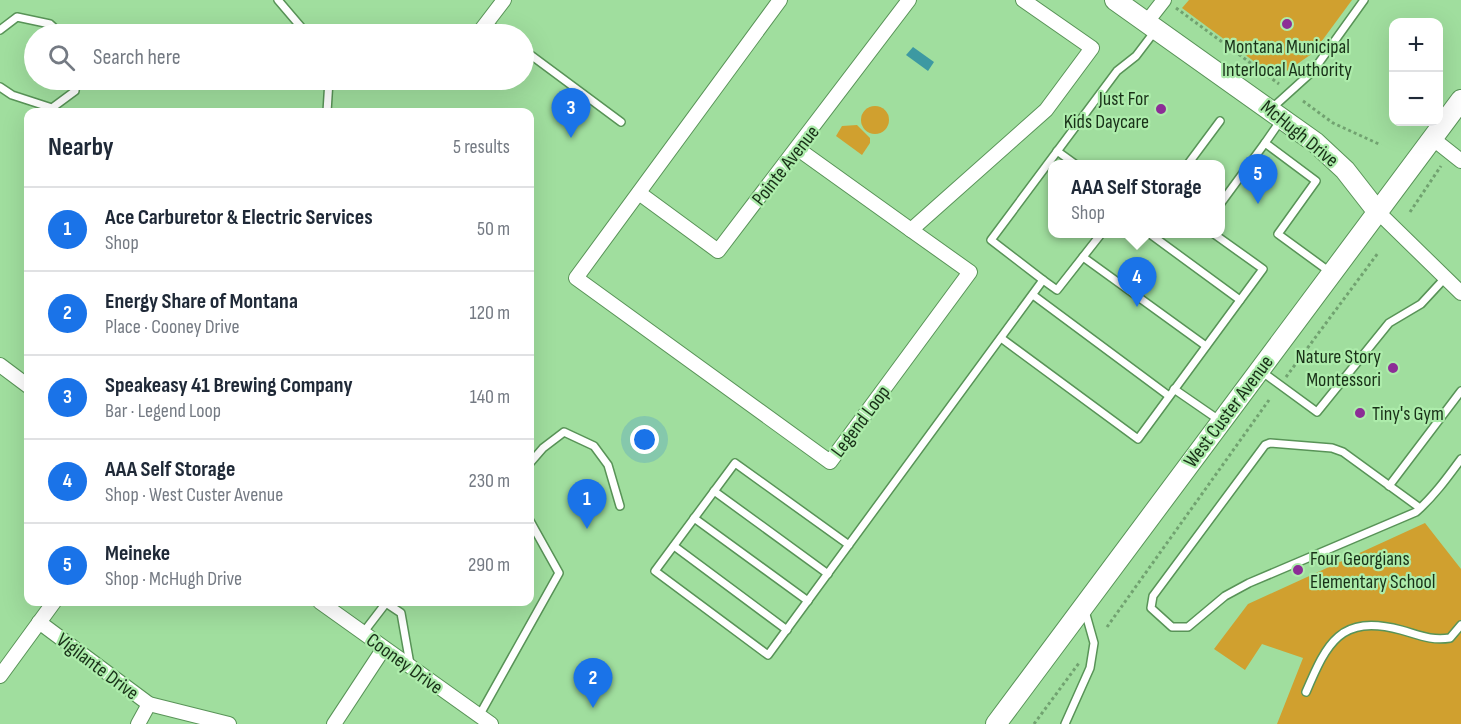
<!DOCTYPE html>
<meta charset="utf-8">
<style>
body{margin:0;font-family:"Sofia Sans Condensed",sans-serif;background:#f6f6f7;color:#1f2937}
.controls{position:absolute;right:18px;top:18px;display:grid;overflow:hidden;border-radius:12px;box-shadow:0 6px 24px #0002}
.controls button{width:54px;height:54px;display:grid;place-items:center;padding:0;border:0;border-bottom:2px solid #e0e1e3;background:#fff;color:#1f2937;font:30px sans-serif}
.you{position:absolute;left:645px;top:440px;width:21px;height:21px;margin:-15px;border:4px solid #fff;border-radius:50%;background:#1a73e8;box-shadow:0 0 0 9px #1a73e833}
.badge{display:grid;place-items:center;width:39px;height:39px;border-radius:50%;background:#1a73e8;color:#fff;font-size:20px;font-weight:700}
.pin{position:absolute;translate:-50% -50px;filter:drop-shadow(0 2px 3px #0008)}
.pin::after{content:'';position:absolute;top:32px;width:21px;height:18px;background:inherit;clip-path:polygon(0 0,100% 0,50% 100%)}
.popup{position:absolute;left:1048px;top:160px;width:177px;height:78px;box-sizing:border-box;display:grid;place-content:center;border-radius:12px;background:#fff;filter:drop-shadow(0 2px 4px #0005);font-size:20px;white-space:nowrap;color:#747a83}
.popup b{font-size:22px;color:#1f2937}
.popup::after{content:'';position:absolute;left:50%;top:100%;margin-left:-12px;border:12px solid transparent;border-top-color:#fff}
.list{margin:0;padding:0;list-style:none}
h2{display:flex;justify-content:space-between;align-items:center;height:78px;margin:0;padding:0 24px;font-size:26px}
h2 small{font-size:20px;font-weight:400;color:#747a83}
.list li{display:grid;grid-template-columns:39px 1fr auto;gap:18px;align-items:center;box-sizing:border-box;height:84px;padding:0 24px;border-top:2px solid #e0e1e3}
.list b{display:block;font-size:22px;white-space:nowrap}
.list p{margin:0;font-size:20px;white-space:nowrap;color:#747a83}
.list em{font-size:20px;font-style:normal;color:#747a83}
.icon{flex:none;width:33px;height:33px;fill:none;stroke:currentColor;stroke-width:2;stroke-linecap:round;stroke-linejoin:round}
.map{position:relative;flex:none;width:1461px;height:724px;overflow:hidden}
.search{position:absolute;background:#fff;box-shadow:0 6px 24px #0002;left:24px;top:24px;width:510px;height:66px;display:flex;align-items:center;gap:15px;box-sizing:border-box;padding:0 21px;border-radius:33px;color:#747a83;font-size:22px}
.panel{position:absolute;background:#fff;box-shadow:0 6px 24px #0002;left:24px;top:108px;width:510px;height:498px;border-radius:12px}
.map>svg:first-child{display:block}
.green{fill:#d0a02f}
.water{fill:#3d99a2}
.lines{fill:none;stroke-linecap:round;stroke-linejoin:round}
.lane-casing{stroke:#589357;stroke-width:10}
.street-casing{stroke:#589357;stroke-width:16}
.secondary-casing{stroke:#589357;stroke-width:22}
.path{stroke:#71a270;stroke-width:3;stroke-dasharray:3 3;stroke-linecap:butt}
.lane{stroke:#fff;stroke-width:7}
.street{stroke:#fff;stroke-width:14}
.secondary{stroke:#fff;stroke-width:20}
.poi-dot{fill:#8c2d96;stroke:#adecab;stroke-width:2}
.labels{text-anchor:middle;stroke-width:4.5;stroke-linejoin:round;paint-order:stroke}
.poi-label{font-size:20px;fill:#193118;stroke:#adecab;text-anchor:end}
.street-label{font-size:20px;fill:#193118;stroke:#adecab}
</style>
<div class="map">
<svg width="1461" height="724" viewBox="0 0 1461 724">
<rect width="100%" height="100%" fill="#a0de9e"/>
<g class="green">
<polygon points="1189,0 1352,0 1313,53 1280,76 1275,77 1182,8"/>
<circle cx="875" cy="120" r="14"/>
<polygon points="857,125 870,138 870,143 862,155 836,136 842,126"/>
<polygon points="1425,523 1461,569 1461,724 1277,724 1303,658 1262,644 1245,670 1214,649 1248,604"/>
</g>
<polygon class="water" points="913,47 934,62 928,71 906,55"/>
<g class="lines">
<g class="lane-casing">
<g id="lane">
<polyline points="278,0 307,34"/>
<polyline points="487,23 503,34"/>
<polyline points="0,30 17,17 50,24 61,34"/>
<polyline points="524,50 621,122"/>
<polyline points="0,87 12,95 52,108 75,91 76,80"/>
<polyline points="1271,109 1313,71 1364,0"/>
<polyline points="327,112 329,80"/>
<polyline points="1265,143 1281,120"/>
<polyline points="1057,151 1075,164"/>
<polyline points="1188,164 1220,121"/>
<polyline points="1221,203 1265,143 1316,181 1278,234 1330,272"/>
<polyline points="1150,234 1240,300"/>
<polyline points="1083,257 1206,346"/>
<polyline points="1043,280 1057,290 1101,234"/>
<polyline points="1033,295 1169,396"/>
<polyline points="1001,338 1138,439 1263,269 1214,234"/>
<polyline points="1261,371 1317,412 1389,323 1421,304 1445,278"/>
<polyline points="1174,389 1219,420"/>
<polyline points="530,463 543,448 564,432 594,446 608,465 620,506"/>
<polyline points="1389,486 1461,391"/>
<polyline points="714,491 828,574"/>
<path d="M1420 508 1343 452 1332 448 1270 443 1265 445 1153 596 1151 608 1172 627H1188L1225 596 1249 583 1416 512C1434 496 1447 478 1461 459"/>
<polyline points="694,518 808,601"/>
<polyline points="849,545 735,463 655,571 768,655 1043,280 991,240 1117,71 1136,56 1155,31"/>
<polyline points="674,546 787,630"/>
<polyline points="363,633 386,603 401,613 410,664"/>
<path d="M1306 692C1327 643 1340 614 1401 630 1419 635 1431 641 1450 638L1461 625"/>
<polyline points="479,716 559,573 530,521"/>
<polyline points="1065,724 1090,668 1094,643 1085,611"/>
</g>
</g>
<g class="street-casing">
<g id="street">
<polyline points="780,0 576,278 830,462 970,272 911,230 1046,110 1092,48 1023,0"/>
<polyline points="1146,23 1164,0"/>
<polyline points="478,34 504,0"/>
<polyline points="1432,138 1461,161"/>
<polyline points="798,149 911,230"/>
<polyline points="639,193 718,251 909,0"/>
<polyline points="1377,211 1461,293"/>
<polyline points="0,365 28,386"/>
<polyline points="320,602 491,724"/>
<polyline points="39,622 149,704 229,724"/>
<polyline points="0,676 54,602"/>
<polyline points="138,724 149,704"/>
<polyline points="334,724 384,648"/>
</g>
</g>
<g class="secondary-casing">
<g id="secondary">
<polyline points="1115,0 1316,143 1345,170 1377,211"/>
<polyline points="996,724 1461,100"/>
</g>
</g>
<g class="path">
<polyline points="1176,8 1279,84"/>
<polyline points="1303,101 1333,123 1381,145"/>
<polyline points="1410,212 1441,166"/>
<polyline points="1286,377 1378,253"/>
<polyline points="1107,627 1269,400"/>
<polyline points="1034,724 1079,663"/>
</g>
<use href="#lane" class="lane"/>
<use href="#street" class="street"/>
<use href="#secondary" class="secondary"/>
</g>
<g class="poi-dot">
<circle cx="1287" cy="24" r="6"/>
<circle cx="1161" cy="109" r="6"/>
<circle cx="1393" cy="368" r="6"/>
<circle cx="1360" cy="413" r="6"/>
<circle cx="1298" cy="570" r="6"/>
</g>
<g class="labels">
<g class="poi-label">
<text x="1287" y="53" text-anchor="middle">Montana Municipal<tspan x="1287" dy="23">Interlocal Authority</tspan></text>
<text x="1149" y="105">Just For<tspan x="1149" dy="23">Kids Daycare</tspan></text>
<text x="1381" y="363">Nature Story<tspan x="1381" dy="23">Montessori</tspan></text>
<text x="1372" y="420" text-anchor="start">Tiny's Gym</text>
<text x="1310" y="565" text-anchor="start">Four Georgians<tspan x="1310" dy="23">Elementary School</tspan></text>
</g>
<g class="street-label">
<text transform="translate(1300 133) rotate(39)" y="7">McHugh Drive</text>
<text transform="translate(785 165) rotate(-52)" y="7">Pointe Avenue</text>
<text transform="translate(1228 411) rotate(-53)" y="7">West Custer Avenue</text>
<text transform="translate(860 421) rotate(-53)" y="7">Legend Loop</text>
<text transform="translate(405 663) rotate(36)" y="7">Cooney Drive</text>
<text transform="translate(98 666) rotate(37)" y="7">Vigilante Drive</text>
</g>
</g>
</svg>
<div class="controls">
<button>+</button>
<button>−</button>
</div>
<div class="you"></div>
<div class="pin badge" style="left:587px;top:529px">1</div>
<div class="pin badge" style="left:593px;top:708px">2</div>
<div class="pin badge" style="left:571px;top:138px">3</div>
<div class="pin badge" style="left:1137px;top:307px">4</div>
<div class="popup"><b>AAA Self Storage</b>Shop</div>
<div class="pin badge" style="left:1258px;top:204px">5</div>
<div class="search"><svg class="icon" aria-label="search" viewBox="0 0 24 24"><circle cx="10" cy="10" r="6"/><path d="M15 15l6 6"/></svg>Search here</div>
<section class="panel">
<h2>Nearby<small>5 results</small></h2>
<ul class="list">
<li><span class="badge">1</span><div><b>Ace Carburetor &amp; Electric Services</b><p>Shop</p></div><em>50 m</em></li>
<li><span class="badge">2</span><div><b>Energy Share of Montana</b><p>Place · Cooney Drive</p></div><em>120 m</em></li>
<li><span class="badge">3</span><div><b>Speakeasy 41 Brewing Company</b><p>Bar · Legend Loop</p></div><em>140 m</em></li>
<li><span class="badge">4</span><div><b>AAA Self Storage</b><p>Shop · West Custer Avenue</p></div><em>230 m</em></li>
<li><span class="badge">5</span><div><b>Meineke</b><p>Shop · McHugh Drive</p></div><em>290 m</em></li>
</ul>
</section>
</div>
